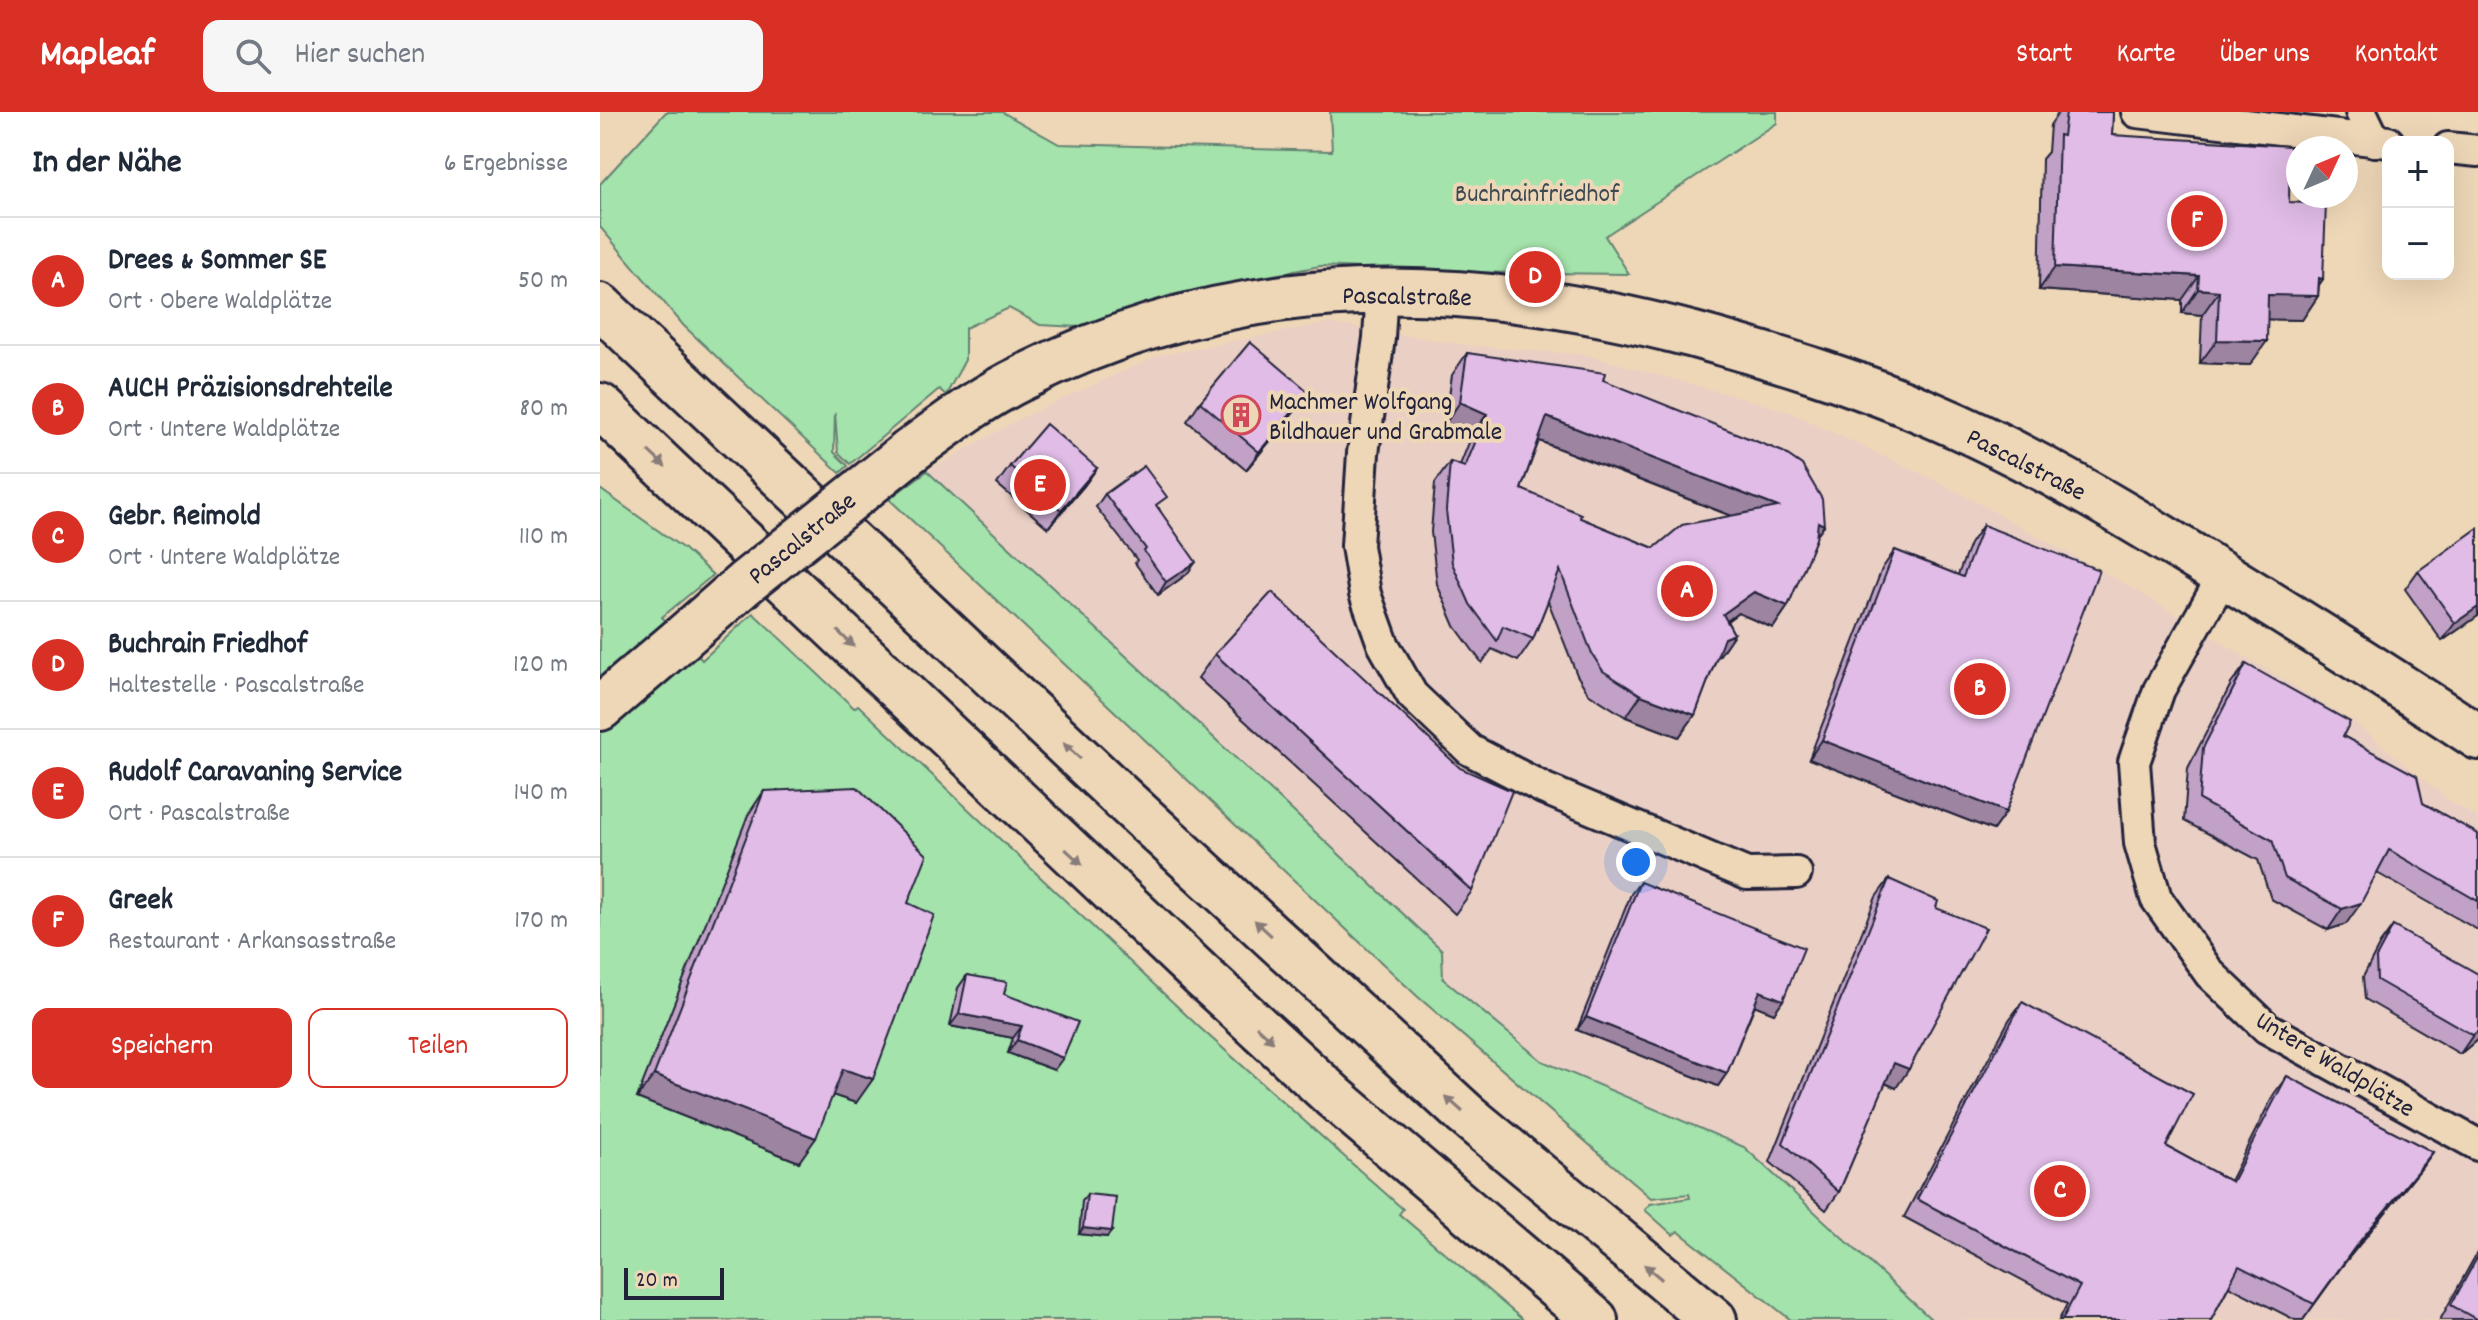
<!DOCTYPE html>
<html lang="de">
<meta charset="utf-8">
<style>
body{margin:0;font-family:Dekko,sans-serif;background:#f6f6f7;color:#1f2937}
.controls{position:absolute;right:24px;top:24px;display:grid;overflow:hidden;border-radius:16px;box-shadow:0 8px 32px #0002}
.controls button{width:72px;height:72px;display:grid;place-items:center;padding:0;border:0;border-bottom:2px solid #e0e1e3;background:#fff;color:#1f2937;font:40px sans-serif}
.compass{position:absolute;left:1686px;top:24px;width:72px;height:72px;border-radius:50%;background:#fff;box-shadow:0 8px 32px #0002;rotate:46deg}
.scale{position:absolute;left:24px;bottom:20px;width:100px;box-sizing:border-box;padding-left:8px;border:4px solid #22223b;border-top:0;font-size:22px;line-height:28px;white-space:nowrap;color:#22223b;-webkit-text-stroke:6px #eed7b7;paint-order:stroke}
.you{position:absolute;left:1036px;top:750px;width:28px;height:28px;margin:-20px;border:6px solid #fff;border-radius:50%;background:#1a73e8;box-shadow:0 0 0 12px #1a73e833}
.badge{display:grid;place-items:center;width:52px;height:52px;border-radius:50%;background:#d93025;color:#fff;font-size:26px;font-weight:700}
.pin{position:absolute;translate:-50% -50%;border:4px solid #fff;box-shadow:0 2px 8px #0006}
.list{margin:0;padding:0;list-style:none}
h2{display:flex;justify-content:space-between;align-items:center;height:104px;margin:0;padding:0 32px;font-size:34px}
h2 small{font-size:26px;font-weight:400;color:#747a83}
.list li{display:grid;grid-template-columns:52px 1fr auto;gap:24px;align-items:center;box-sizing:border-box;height:128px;padding:0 32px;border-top:2px solid #e0e1e3}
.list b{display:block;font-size:30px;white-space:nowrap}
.list p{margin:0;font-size:26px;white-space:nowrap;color:#747a83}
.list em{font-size:26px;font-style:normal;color:#747a83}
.actions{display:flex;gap:16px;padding:24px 32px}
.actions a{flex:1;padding:18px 0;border:2px solid #d93025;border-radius:16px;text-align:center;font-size:28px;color:#d93025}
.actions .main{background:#d93025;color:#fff}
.icon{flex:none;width:44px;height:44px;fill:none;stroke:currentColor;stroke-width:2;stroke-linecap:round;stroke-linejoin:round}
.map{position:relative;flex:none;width:1878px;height:1208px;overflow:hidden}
header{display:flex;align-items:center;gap:48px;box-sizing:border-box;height:112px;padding:0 40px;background:#d93025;color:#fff}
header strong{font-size:38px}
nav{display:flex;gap:44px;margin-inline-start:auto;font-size:28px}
.search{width:560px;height:72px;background:#f6f6f7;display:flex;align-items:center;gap:20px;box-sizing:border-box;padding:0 28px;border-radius:16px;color:#747a83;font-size:30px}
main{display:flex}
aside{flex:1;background:#fff}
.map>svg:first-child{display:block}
.built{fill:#eacfc5}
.green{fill:#a4e3ab;stroke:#638273;stroke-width:2}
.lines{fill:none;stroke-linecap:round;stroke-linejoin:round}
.street-casing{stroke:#22223b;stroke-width:36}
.secondary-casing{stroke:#22223b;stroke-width:50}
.highway-casing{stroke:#22223b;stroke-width:50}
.street{stroke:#eed7b7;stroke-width:30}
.secondary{stroke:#eed7b7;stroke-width:44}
.highway{stroke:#eed7b7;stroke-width:44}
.secondary-bridge-casing{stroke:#22223b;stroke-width:50;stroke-linecap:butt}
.secondary-bridge{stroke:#eed7b7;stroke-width:44}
.wall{fill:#c1a2c6;stroke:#22223b;stroke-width:2;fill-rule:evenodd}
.shaded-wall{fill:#9d84a1;stroke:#22223b;stroke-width:2}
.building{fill:#e0bce6;stroke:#22223b;stroke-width:2;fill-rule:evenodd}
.oneway{fill:#887c79}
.labels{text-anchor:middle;stroke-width:8;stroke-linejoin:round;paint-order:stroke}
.park-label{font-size:26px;fill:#3c4951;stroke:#eed7b7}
.street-label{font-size:26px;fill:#22223b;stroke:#eed7b7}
.poi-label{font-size:26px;fill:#22223b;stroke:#eed7b7;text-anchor:start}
</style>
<header>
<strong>Mapleaf</strong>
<div class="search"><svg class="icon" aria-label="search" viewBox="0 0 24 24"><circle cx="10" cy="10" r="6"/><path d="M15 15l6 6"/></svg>Hier suchen</div>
<nav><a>Start</a><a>Karte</a><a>Über uns</a><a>Kontakt</a></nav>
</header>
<main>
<aside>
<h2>In der Nähe<small>6 Ergebnisse</small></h2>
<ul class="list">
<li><span class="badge">A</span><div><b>Drees &amp; Sommer SE</b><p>Ort · Obere Waldplätze</p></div><em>50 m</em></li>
<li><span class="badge">B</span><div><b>AUCH Präzisionsdrehteile</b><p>Ort · Untere Waldplätze</p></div><em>80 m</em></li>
<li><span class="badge">C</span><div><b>Gebr. Reimold</b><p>Ort · Untere Waldplätze</p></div><em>110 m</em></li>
<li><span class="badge">D</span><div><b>Buchrain Friedhof</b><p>Haltestelle · Pascalstraße</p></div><em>120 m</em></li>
<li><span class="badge">E</span><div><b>Rudolf Caravaning Service</b><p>Ort · Pascalstraße</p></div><em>140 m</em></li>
<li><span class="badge">F</span><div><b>Greek</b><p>Restaurant · Arkansasstraße</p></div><em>170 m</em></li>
</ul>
<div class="actions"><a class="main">Speichern</a><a>Teilen</a></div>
</aside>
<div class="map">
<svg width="1878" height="1208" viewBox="0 0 1878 1208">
<rect width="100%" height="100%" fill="#eed7b7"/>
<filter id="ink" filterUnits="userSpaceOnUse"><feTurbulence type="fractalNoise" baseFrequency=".0125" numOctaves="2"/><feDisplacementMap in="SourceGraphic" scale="16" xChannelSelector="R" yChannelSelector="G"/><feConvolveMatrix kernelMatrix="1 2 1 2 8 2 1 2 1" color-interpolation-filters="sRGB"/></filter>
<g filter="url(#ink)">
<polygon class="built" points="728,211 872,234 987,243 1187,299 1347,374 1537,479 1755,611 1851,690 1878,706 1878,1208 1332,1208 1144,1035 942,949 843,867 842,838 327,359 423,305 557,244"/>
<g class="green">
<polygon points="66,0 402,0 459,32 732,39 730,0 1177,0 1177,11 1005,124 1029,162 842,160 720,154 571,183 479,215 440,213 409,196 365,216 365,248 346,283 339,277 250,352 238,340 235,301 234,340 248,354 240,361 84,214 0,115 0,72"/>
<polygon points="327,359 842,838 843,867 942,949 1144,1035 1332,1208 1191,1208 1078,1119 1073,1123 1045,1098 1050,1092 1090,1086 1089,1082 1051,1086 817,884 289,387"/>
<polygon points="0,377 84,437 113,463 62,505 102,548 153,501 254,596 258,593 599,915 803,1097 799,1102 923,1208 0,1208"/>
</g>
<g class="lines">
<g class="street-casing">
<g id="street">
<polyline points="1537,0 1788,30"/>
<polyline points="1761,0 1775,29"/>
<polyline points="1848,36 1878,39"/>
<polyline points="782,177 779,226 763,341 757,434 765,482 783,532 812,583 870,638 945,677 1147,762 1196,761"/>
<polyline points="1624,463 1559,578 1534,650 1540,731 1556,786 1610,862 1667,916 1878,1033"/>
</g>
</g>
<g class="secondary-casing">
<g id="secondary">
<path d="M309 340C346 313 382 285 424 265 643 156 862 162 1094 223 1174 245 1254 269 1330 302 1427 343 1520 399 1609 454 1700 510 1789 566 1878 625"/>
<polyline points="0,596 82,526"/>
</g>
</g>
<g class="highway-casing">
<g id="highway">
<polyline points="0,194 522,686 865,1002 1114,1208"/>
<polyline points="0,294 601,863 735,986 995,1208"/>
</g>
</g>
<use href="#street" class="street"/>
<use href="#secondary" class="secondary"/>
<use href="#highway" class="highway"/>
<g class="secondary-bridge-casing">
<polyline id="secondary-bridge" points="82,526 145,471 309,340"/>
</g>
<use href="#secondary-bridge" class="secondary-bridge"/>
</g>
<g class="wall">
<polygon points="1459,0 1513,0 1512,23 1689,90 1723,167 1719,173 1718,184 1702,208 1667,207 1650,253 1600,251 1602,203 1582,201 1582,188 1439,178 1442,47 1448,40 1450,13"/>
<path d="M867 241 1003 268 1216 424 1188 494 1173 516 1138 501 1127 509 1134 522 1119 544 1117 545 1095 603 1079 625 1026 605 988 581 977 563 948 489 933 527 918 549 892 537 882 551 855 514 837 472 831 420 835 371 850 350 860 353 872 323 845 312 852 263ZM939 329 1131 404 1054 436 980 406 921 377Z"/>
<polygon points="709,280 696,298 646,358 587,309 600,290"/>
<polygon points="410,354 497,356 484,374 448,416 397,372"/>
<polygon points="505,382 559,396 587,462 558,483 535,451 537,448 496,395"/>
<polygon points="1383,413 1406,700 1393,718 1209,647 1282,457 1295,438 1358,463 1370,432"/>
<polygon points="1818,459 1878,504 1842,529 1805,477"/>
<polygon points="615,542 872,779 855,802 598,566"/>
<polygon points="1646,552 1743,624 1823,691 1878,722 1878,818 1777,761 1746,812 1728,818 1671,787 1658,748 1584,709 1588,656 1631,572"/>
<polygon points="164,679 308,791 256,991 233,983 199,1050 37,986 148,703"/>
<polygon points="1289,767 1336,796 1296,976 1285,971 1239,1080 1226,1098 1170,1050 1276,785"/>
<polygon points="1040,770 1183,888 1174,901 1155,893 1127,961 1118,974 977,918 1031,782"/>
<polygon points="1793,814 1878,862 1878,927 1860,942 1765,887 1763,865 1780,832"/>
<polygon points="367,863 404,882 454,958 408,941 413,926 350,914 358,876"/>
<polygon points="1422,890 1566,1034 1630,1069 1674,982 1687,964 1833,1040 1820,1058 1742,1154 1703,1208 1695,1208 1629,1174 1611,1208 1459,1208 1467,1192 1304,1105 1409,908"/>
<polygon points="487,1082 507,1125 479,1122 482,1089"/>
<polygon points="1878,1139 1878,1208 1840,1208"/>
</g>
<g class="shaded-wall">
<polygon points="1455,155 1599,164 1582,188 1439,178"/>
<polygon points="1719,166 1723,167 1711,184 1718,184 1702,208 1651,207 1668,183"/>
<polygon points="1598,177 1619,179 1602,203 1582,201"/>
<polygon points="1617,228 1667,229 1650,253 1600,251"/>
<polygon points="709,280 696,298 646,358 659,340"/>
<polygon points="860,290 887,302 872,323 845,312"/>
<polygon points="947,305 1178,395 1163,416 932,326"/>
<polygon points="497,356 484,374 448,416 461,398"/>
<polygon points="1218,410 1224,413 1209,434"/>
<polygon points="596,450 587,462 558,483 566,470"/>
<polygon points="1154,480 1188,494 1173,516 1138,501 1108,523 1123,502"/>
<polygon points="1878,495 1878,504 1842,529 1855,511"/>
<polygon points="1134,522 1119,544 1109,548 1124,526"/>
<polygon points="1041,583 1095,603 1079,625 1026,605"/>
<polygon points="1222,628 1406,700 1393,718 1209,647"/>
<polygon points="1761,791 1746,812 1728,818 1742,797"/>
<polygon points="1160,879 1183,888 1174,901 1151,892"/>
<polygon points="359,902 422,914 413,926 350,914"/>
<polygon points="986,905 1127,961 1118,974 977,918"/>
<polygon points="1878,919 1878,927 1860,942 1873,923"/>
<polygon points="417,928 463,946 454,958 408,941"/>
<polygon points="1294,951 1309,957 1296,976 1281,969"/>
<polygon points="243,957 273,967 256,991 226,981"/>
<polygon points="54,963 216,1026 199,1050 37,986"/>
<polygon points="1833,1040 1820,1058 1742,1154 1703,1208 1755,1135"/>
<polygon points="483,1116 512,1119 507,1125 479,1122"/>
</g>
<g class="building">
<polygon points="1466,0 1513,0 1512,23 1690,34 1689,90 1726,92 1723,167 1719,166 1718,184 1668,183 1667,229 1617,228 1619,179 1598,177 1599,164 1455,155 1459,23 1463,24"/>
<polygon points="650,230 709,280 659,340 600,290"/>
<path d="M867 241 1005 261 1003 268 1183 340 1202 353 1222 387 1224 413 1218 410 1216 427 1188 494 1154 480 1123 502 1134 522 1124 526 1095 603 1041 583 1003 559 992 542 960 458 933 527 903 514 897 529 870 492 852 451 846 398 850 350 865 355 887 302 860 290ZM947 305 1011 330 1178 395 1082 413 1054 436 980 406 981 402 921 377Z"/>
<polygon points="446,312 497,356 461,398 410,354"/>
<polygon points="544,354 567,385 556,393 596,450 566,470 544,439 546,437 505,382"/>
<polygon points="1383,413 1499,458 1406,700 1222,628 1295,438 1363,465"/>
<polygon points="1878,416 1878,495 1855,511 1818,459"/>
<polygon points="672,480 860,656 912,679 872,779 615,542"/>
<polygon points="1646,552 1750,610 1743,624 1817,664 1823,691 1878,722 1878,789 1789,738 1761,791 1742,797 1685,766 1672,728 1599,688 1603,636"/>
<polygon points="257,675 327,743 308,791 334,803 273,967 243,957 216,1026 54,963 164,679"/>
<polygon points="1289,767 1338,789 1336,796 1386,816 1309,957 1294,951 1239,1080 1183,1031"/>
<polygon points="1040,770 1204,836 1183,888 1160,879 1127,961 986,905"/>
<polygon points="1793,814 1878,862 1878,919 1873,923 1777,868 1776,846"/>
<polygon points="367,863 407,870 404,882 478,910 463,946 417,928 422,914 359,902"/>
<polygon points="1422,890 1593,982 1566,1034 1632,1070 1687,964 1833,1040 1755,1135 1714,1192 1639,1154 1611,1208 1462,1208 1480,1174 1317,1087"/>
<polygon points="487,1082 516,1085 512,1119 483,1116"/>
<polygon points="1878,1144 1878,1208 1851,1193"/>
</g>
<defs><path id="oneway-solid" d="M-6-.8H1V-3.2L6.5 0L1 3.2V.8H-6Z" transform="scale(2)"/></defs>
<g class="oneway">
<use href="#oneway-solid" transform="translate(57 347) rotate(43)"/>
<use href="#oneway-solid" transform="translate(246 527) rotate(44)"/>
<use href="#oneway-solid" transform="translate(472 639) rotate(-137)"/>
<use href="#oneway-solid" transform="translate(474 745) rotate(43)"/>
<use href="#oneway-solid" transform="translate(663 816) rotate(-137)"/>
<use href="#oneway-solid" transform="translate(665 922) rotate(42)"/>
<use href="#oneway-solid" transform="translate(854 992) rotate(-138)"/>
<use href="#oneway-solid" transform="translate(1053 1160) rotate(-140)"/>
</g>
</g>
<defs>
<g id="building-ring" transform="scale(2)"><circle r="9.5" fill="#eed7b7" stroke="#d1495b" stroke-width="1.5"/><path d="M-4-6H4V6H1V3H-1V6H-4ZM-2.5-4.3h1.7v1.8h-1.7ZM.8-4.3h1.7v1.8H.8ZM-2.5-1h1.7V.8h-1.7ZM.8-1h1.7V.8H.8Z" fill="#d1495b"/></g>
</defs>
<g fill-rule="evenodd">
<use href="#building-ring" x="641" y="303"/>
</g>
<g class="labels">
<g class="park-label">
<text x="937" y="89">Buchrainfriedhof</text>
</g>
<g class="street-label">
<text transform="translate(807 183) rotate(1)" y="9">Pascalstraße</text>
<text transform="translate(1427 351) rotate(27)" y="9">Pascalstraße</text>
<text transform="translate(201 425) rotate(-39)" y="9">Pascalstraße</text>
<text transform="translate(1736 951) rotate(31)" y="9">Untere Waldplätze</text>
</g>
<g class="poi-label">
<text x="669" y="297">Machmer Wolfgang<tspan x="669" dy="30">Bildhauer und Grabmale</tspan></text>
</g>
</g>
</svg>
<div class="controls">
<button>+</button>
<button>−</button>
</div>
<svg class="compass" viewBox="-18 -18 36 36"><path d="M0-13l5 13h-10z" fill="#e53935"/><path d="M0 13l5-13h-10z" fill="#747a83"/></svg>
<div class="scale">20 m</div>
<div class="you"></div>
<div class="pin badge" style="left:1087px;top:479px">A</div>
<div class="pin badge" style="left:1380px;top:577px">B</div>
<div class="pin badge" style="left:1460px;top:1079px">C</div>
<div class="pin badge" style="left:935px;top:165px">D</div>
<div class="pin badge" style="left:440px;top:373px">E</div>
<div class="pin badge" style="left:1597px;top:109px">F</div>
</div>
</main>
